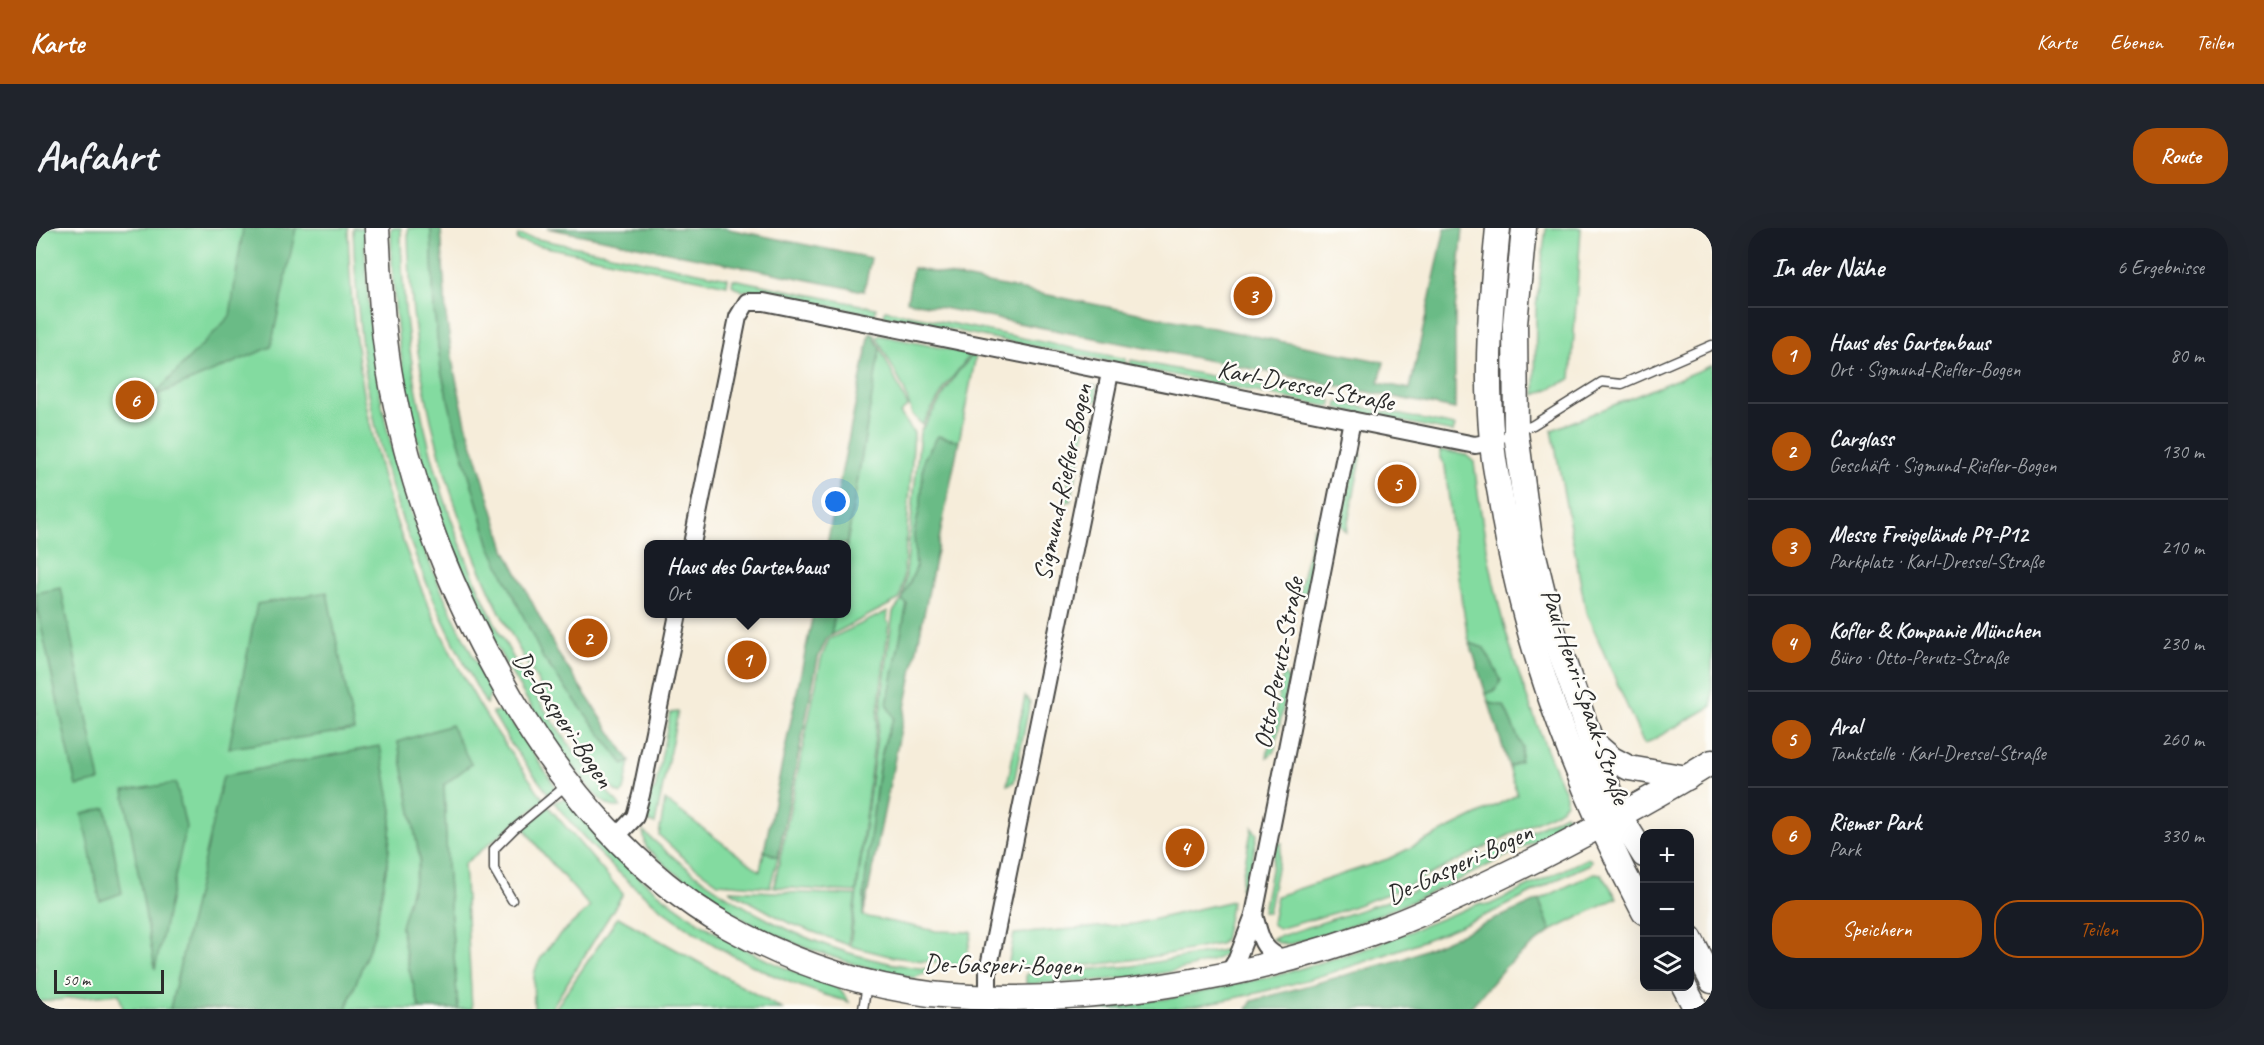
<!DOCTYPE html>
<html lang="de">
<meta charset="utf-8">
<style>
body{margin:0;font-family:Caveat,sans-serif;background:#20242c;color:#f1f3f6}
.controls{position:absolute;right:18px;bottom:18px;display:grid;overflow:hidden;border-radius:12px;box-shadow:0 6px 24px #0002}
.controls button{width:54px;height:54px;display:grid;place-items:center;padding:0;border:0;border-bottom:2px solid #363941;background:#171b24;color:#f1f3f6;font:30px sans-serif}
.scale{position:absolute;left:18px;bottom:15px;width:110px;box-sizing:border-box;padding-left:6px;border:3px solid #2b2b2b;border-top:0;font-size:16px;line-height:21px;white-space:nowrap;color:#2b2b2b;-webkit-text-stroke:4px #fdfcf7;paint-order:stroke}
.you{position:absolute;left:800px;top:274px;width:21px;height:21px;margin:-15px;border:4px solid #fff;border-radius:50%;background:#1a73e8;box-shadow:0 0 0 9px #1a73e833}
.badge{display:grid;place-items:center;width:39px;height:39px;border-radius:50%;background:#b45309;color:#fff;font-size:20px;font-weight:700}
.pin{position:absolute;translate:-50% -50%;border:3px solid #fff;box-shadow:0 2px 6px #0006}
.popup{position:absolute;left:608px;top:312px;width:207px;height:78px;box-sizing:border-box;display:grid;place-content:center;border-radius:12px;background:#171b24;filter:drop-shadow(0 2px 4px #0005);font-size:20px;white-space:nowrap;color:#9ea1a6}
.popup b{font-size:22px;color:#f1f3f6}
.popup::after{content:'';position:absolute;left:50%;top:100%;margin-left:-12px;border:12px solid transparent;border-top-color:#171b24}
.list{margin:0;padding:0;list-style:none}
h2{display:flex;justify-content:space-between;align-items:center;height:78px;margin:0;padding:0 24px;font-size:26px}
h2 small{font-size:20px;font-weight:400;color:#9ea1a6}
.list li{display:grid;grid-template-columns:39px 1fr auto;gap:18px;align-items:center;box-sizing:border-box;height:96px;padding:0 24px;border-top:2px solid #363941}
.list b{display:block;font-size:22px;white-space:nowrap}
.list p{margin:0;font-size:20px;white-space:nowrap;color:#9ea1a6}
.list em{font-size:20px;font-style:normal;color:#9ea1a6}
.actions{display:flex;gap:12px;padding:18px 24px}
.actions a{flex:1;padding:14px 0;border:2px solid #b45309;border-radius:24px;text-align:center;font-size:21px;color:#b45309}
.actions .main{background:#b45309;color:#fff}
.icon{flex:none;width:33px;height:33px;fill:none;stroke:currentColor;stroke-width:2;stroke-linecap:round;stroke-linejoin:round}
.map{position:relative;flex:none;width:1676px;height:781px;overflow:hidden;border-radius:24px}
header{display:flex;align-items:center;gap:36px;box-sizing:border-box;height:84px;padding:0 30px;background:#b45309;color:#fff}
header strong{font-size:28px}
nav{display:flex;gap:33px;margin-inline-start:auto;font-size:21px}
.intro{display:flex;align-items:center;justify-content:space-between;box-sizing:border-box;height:144px;padding:0 36px}
h1{margin:0;font-size:42px}
.button{padding:15px 27px;border-radius:24px;background:#b45309;color:#fff;font-size:21px;font-weight:700}
main{display:flex;gap:36px;padding:0 36px}
aside{flex:1;background:#171b24;border-radius:24px;box-shadow:0 6px 24px #0002}
.map>svg:first-child{display:block}
.green{fill:#83dba0;stroke:#578366;stroke-width:1.5}
.forest{fill:#6abb86;stroke:#4a7358;stroke-width:1.5}
.lines{fill:none;stroke-linecap:round;stroke-linejoin:round}
.lane-casing{stroke:#494845;stroke-width:11}
.street-casing{stroke:#494845;stroke-width:20}
.secondary-casing{stroke:#494845;stroke-width:27}
.lane{stroke:#fff;stroke-width:8}
.street{stroke:#fff;stroke-width:16}
.secondary{stroke:#fff;stroke-width:24}
.labels{text-anchor:middle;stroke-width:5;stroke-linejoin:round;paint-order:stroke}
.street-label{font-size:26px;fill:#2b2b2b;stroke:#fdfcf7}
</style>
<header>
<strong>Karte</strong>
<nav><a>Karte</a><a>Ebenen</a><a>Teilen</a></nav>
</header>
<div class="intro"><h1>Anfahrt</h1><a class="button">Route</a></div>
<main>
<div class="map">
<svg width="1676" height="781" viewBox="0 0 1676 781">
<rect width="100%" height="100%" fill="#fdfcf7"/>
<filter id="ink" filterUnits="userSpaceOnUse"><feTurbulence type="fractalNoise" baseFrequency=".0167" numOctaves="2"/><feDisplacementMap in="SourceGraphic" scale="12" xChannelSelector="R" yChannelSelector="G"/><feConvolveMatrix kernelMatrix="1 2 1 2 8 2 1 2 1" color-interpolation-filters="sRGB"/></filter>
<filter id="wash" filterUnits="userSpaceOnUse"><feTurbulence type="fractalNoise" baseFrequency=".008" numOctaves="4" result="noise"/><feDisplacementMap in="SourceGraphic" scale="24" xChannelSelector="R" yChannelSelector="G"/><feGaussianBlur stdDeviation="1.35" result="paint"/><feColorMatrix in="noise" values="0 0 0 0 0 0 0 0 0 0 0 0 0 0 0 0 0 1.4 0 .05"/><feComposite in="paint" operator="in"/></filter>
<g filter="url(#wash)">
<rect width="100%" height="100%" fill="#f6edda"/>
<g class="green">
<path d="M0 0H312C316 173 356 328 444 478 463 510 487 541 508 572L428 636 436 781H422L411 637 408 557 435 536 362 514 384 632 365 699 373 741 384 781H310L338 707 352 631 356 582 188 548 134 781H87L83 766 0 774Z"/>
<path d="M317 0H328C330 47 333 94 340 140 356 255 400 363 456 464L450 476C392 372 346 259 329 140 322 94 319 47 317 0Z"/>
<path d="M355 0H365C366 209 443 425 585 579 566 584 545 547 534 534 419 382 356 190 355 0Z"/>
<path d="M372 0H395L398 82 405 142 418 196 454 318 588 537 594 533 588 563 585 566 579 563C447 400 375 210 372 0Z"/>
<polygon points="1510,0 1545,0 1535,151 1499,167 1500,78"/>
<polygon points="482,7 692,50 691,57 481,13"/>
<polygon points="697,51 840,80 839,87 716,62 706,63 696,57"/>
<polygon points="849,82 1090,131 1089,137 848,88"/>
<polygon points="843,107 935,126 912,155 886,197 876,186 868,161 841,110"/>
<polygon points="844,120 872,178 864,185 878,205 867,356 864,371 795,407 799,386 810,386 810,321"/>
<path d="M938 126 940 127 923 213 902 208 888 231 885 274 878 306 880 340 866 372 871 376 851 477 858 490C843 520 841 552 837 585 833 620 828 653 827 688L900 703 936 704 930 732 925 738 857 729 814 718 857 384 866 372 869 356 884 204 921 145Z"/>
<polygon points="1095,132 1297,173 1295,179 1093,138"/>
<polygon points="1676,137 1676,478 1608,517 1550,384 1516,202"/>
<polygon points="1052,157 1060,158 1062,172 1055,175 1035,273 1028,275"/>
<polygon points="1302,174 1419,198 1417,204 1301,180"/>
<path d="M1404 222 1430 227 1438 234C1444 284 1452 333 1464 382 1480 446 1504 507 1530 567V574L1524 582 1365 661 1302 684 1242 701 1236 695 1241 668 1352 631 1481 567 1473 539 1484 533 1486 519 1468 478 1453 475 1450 466 1460 462 1464 451 1448 420 1434 415 1432 409 1422 349 1409 238 1404 230Z"/>
<polygon points="1320,224 1326,226 1310,304 1305,297"/>
<polygon points="1277,299 1282,306 1271,363 1263,368"/>
<polygon points="852,383 851,393 853,395 820,664 738,659 785,431 793,411"/>
<polygon points="1247,445 1253,452 1238,524 1231,529"/>
<polygon points="989,468 994,474 978,554 971,557"/>
<polygon points="468,483 520,559 513,567 475,516 456,484"/>
<polygon points="642,484 619,596 608,592 613,565 619,562 634,485"/>
<path d="M529 570C598 659 690 724 798 758L805 763 813 774C692 741 595 671 518 574Z"/>
<polygon points="629,572 724,643 728,623 742,629 734,659 682,655 651,633 623,607"/>
<path d="M512 578 587 666 515 781H498C498 769 496 754 499 743 507 717 536 697 554 679L505 623 488 600Z"/>
<path d="M1529 586 1535 594C1443 643 1356 689 1254 716L1243 715 1236 711 1352 673 1387 658Z"/>
<polygon points="1216,599 1221,607 1211,658 1204,660"/>
<path d="M607 603C686 675 782 729 891 741L890 745 878 750 824 738 767 719 712 694 686 678 634 641 610 619Z"/>
<polygon points="1246,615 1232,685 1227,684 1240,616"/>
<path d="M1552 630 1555 632 1554 636C1519 651 1487 671 1452 686 1356 728 1238 768 1134 781 1106 781 1076 781 1047 781L1136 770 1243 747 1332 720 1442 676 1453 677Z"/>
<polygon points="1558,645 1566,646 1581,670 1515,703 1503,672"/>
<polygon points="693,662 820,667 812,717 751,694"/>
<path d="M1196 673 1188 712 1184 716C1115 730 1043 743 972 739L978 706 1098 696Z"/>
<polygon points="582,689 746,781 519,781"/>
<path d="M1199 720C1161 751 1041 754 990 756V746L1097 738Z"/>
</g>
<g class="forest">
<polygon points="207,0 260,0 235,119 116,169 194,88"/>
<polygon points="395,0 405,0 410,87 418,142 430,195 469,321 523,427 594,533 588,537 507,430 454,318 418,196 405,142 398,82"/>
<polygon points="511,0 688,0 835,30 828,63"/>
<polygon points="1409,0 1427,0 1419,83 1419,181 871,73 877,40 1348,134 1343,155 1374,161"/>
<polygon points="834,105 839,107 839,111 844,120 810,321 810,316 791,316"/>
<path d="M902 208 923 213 827 688C828 652 833 617 838 581 842 549 844 519 858 490L851 477 871 376 866 372 880 340 878 306 885 274 888 231Z"/>
<polygon points="25,360 64,553 40,558 0,375 0,365"/>
<polygon points="291,364 318,502 193,520 221,376"/>
<polygon points="777,386 799,386 795,407 791,410 782,430 742,629 728,623"/>
<polygon points="1434,415 1448,420 1465,452 1460,462 1450,466"/>
<polygon points="1453,475 1468,478 1486,519 1484,533 1473,539"/>
<polygon points="415,497 435,536 408,557 411,637 422,781 384,781 373,741 365,699 384,632 362,514"/>
<polygon points="344,518 356,582 352,631 338,707 310,781 134,781 187,548"/>
<polygon points="140,555 150,599 119,741 88,563"/>
<polygon points="70,580 86,665 64,673 46,586"/>
<polygon points="1503,672 1515,703 1469,739 1433,781 1211,781 1216,773 1367,731"/>
</g>
</g>
<g filter="url(#ink)">
<g class="lines">
<g class="lane-casing">
<g id="lane">
<polyline points="1457,214 1497,197 1566,154 1586,156 1676,117"/>
<polyline points="476,672 458,641 458,621 478,601 532,556"/>
<polyline points="827,781 831,757"/>
</g>
</g>
<g class="street-casing">
<g id="street">
<polyline points="656,316 702,89 711,74 728,74 1439,217 1456,214"/>
<polyline points="580,609 599,589 605,567 642,386"/>
<path d="M1218 687C1225 710 1225 723 1249 731"/>
<polyline points="1192,746 1201,731 1218,687 1316,192"/>
<polyline points="952,770 952,743 1074,145"/>
</g>
</g>
<g class="secondary-casing">
<g id="secondary">
<path d="M341 0C344 53 346 106 356 158 377 271 418 371 475 470 526 558 602 648 691 698 753 733 823 757 894 766 1043 781 1212 752 1352 699 1404 679 1455 654 1505 629 1563 599 1620 569 1676 534"/>
<path d="M1462 0C1455 73 1449 139 1456 213 1457 231 1461 249 1464 266 1486 412 1539 554 1608 684"/>
<polyline points="1488,0 1479,96 1480,205 1494,311 1515,397 1555,513 1584,589 1608,627"/>
<polyline points="1555,513 1576,531 1593,540 1651,550"/>
<polyline points="1654,710 1676,753"/>
<polyline points="1648,758 1660,781"/>
</g>
</g>
<use href="#lane" class="lane"/>
<use href="#street" class="street"/>
<use href="#secondary" class="secondary"/>
</g>
</g>
<g class="labels">
<g class="street-label">
<text transform="translate(1270 157) rotate(11)" y="9">Karl-Dressel-Straße</text>
<text transform="translate(1026 254) rotate(-78)" y="9">Sigmund-Riefler-Bogen</text>
<text transform="translate(1242 435) rotate(-79)" y="9">Otto-Perutz-Straße</text>
<text transform="translate(1550 468) rotate(71)" y="9">Paul-Henri-Spaak-Straße</text>
<text transform="translate(528 491) rotate(56)" y="9">De-Gasperi-Bogen</text>
<text transform="translate(1423 635) rotate(-25)" y="9">De-Gasperi-Bogen</text>
<text transform="translate(967 736) rotate(1)" y="9">De-Gasperi-Bogen</text>
</g>
</g>
</svg>
<div class="controls">
<button>+</button>
<button>−</button>
<button><svg class="icon" aria-label="layers" viewBox="0 0 24 24"><path d="M12 4l9 5-9 5-9-5zM3 14l9 5 9-5"/></svg></button>
</div>
<div class="scale">50 m</div>
<div class="you"></div>
<div class="pin badge" style="left:711px;top:432px">1</div>
<div class="popup"><b>Haus des Gartenbaus</b>Ort</div>
<div class="pin badge" style="left:552px;top:410px">2</div>
<div class="pin badge" style="left:1217px;top:68px">3</div>
<div class="pin badge" style="left:1149px;top:620px">4</div>
<div class="pin badge" style="left:1361px;top:256px">5</div>
<div class="pin badge" style="left:99px;top:172px">6</div>
</div>
<aside>
<h2>In der Nähe<small>6 Ergebnisse</small></h2>
<ul class="list">
<li><span class="badge">1</span><div><b>Haus des Gartenbaus</b><p>Ort · Sigmund-Riefler-Bogen</p></div><em>80 m</em></li>
<li><span class="badge">2</span><div><b>Carglass</b><p>Geschäft · Sigmund-Riefler-Bogen</p></div><em>130 m</em></li>
<li><span class="badge">3</span><div><b>Messe Freigelände P9-P12</b><p>Parkplatz · Karl-Dressel-Straße</p></div><em>210 m</em></li>
<li><span class="badge">4</span><div><b>Kofler &amp; Kompanie München</b><p>Büro · Otto-Perutz-Straße</p></div><em>230 m</em></li>
<li><span class="badge">5</span><div><b>Aral</b><p>Tankstelle · Karl-Dressel-Straße</p></div><em>260 m</em></li>
<li><span class="badge">6</span><div><b>Riemer Park</b><p>Park</p></div><em>330 m</em></li>
</ul>
<div class="actions"><a class="main">Speichern</a><a>Teilen</a></div>
</aside>
</main>
